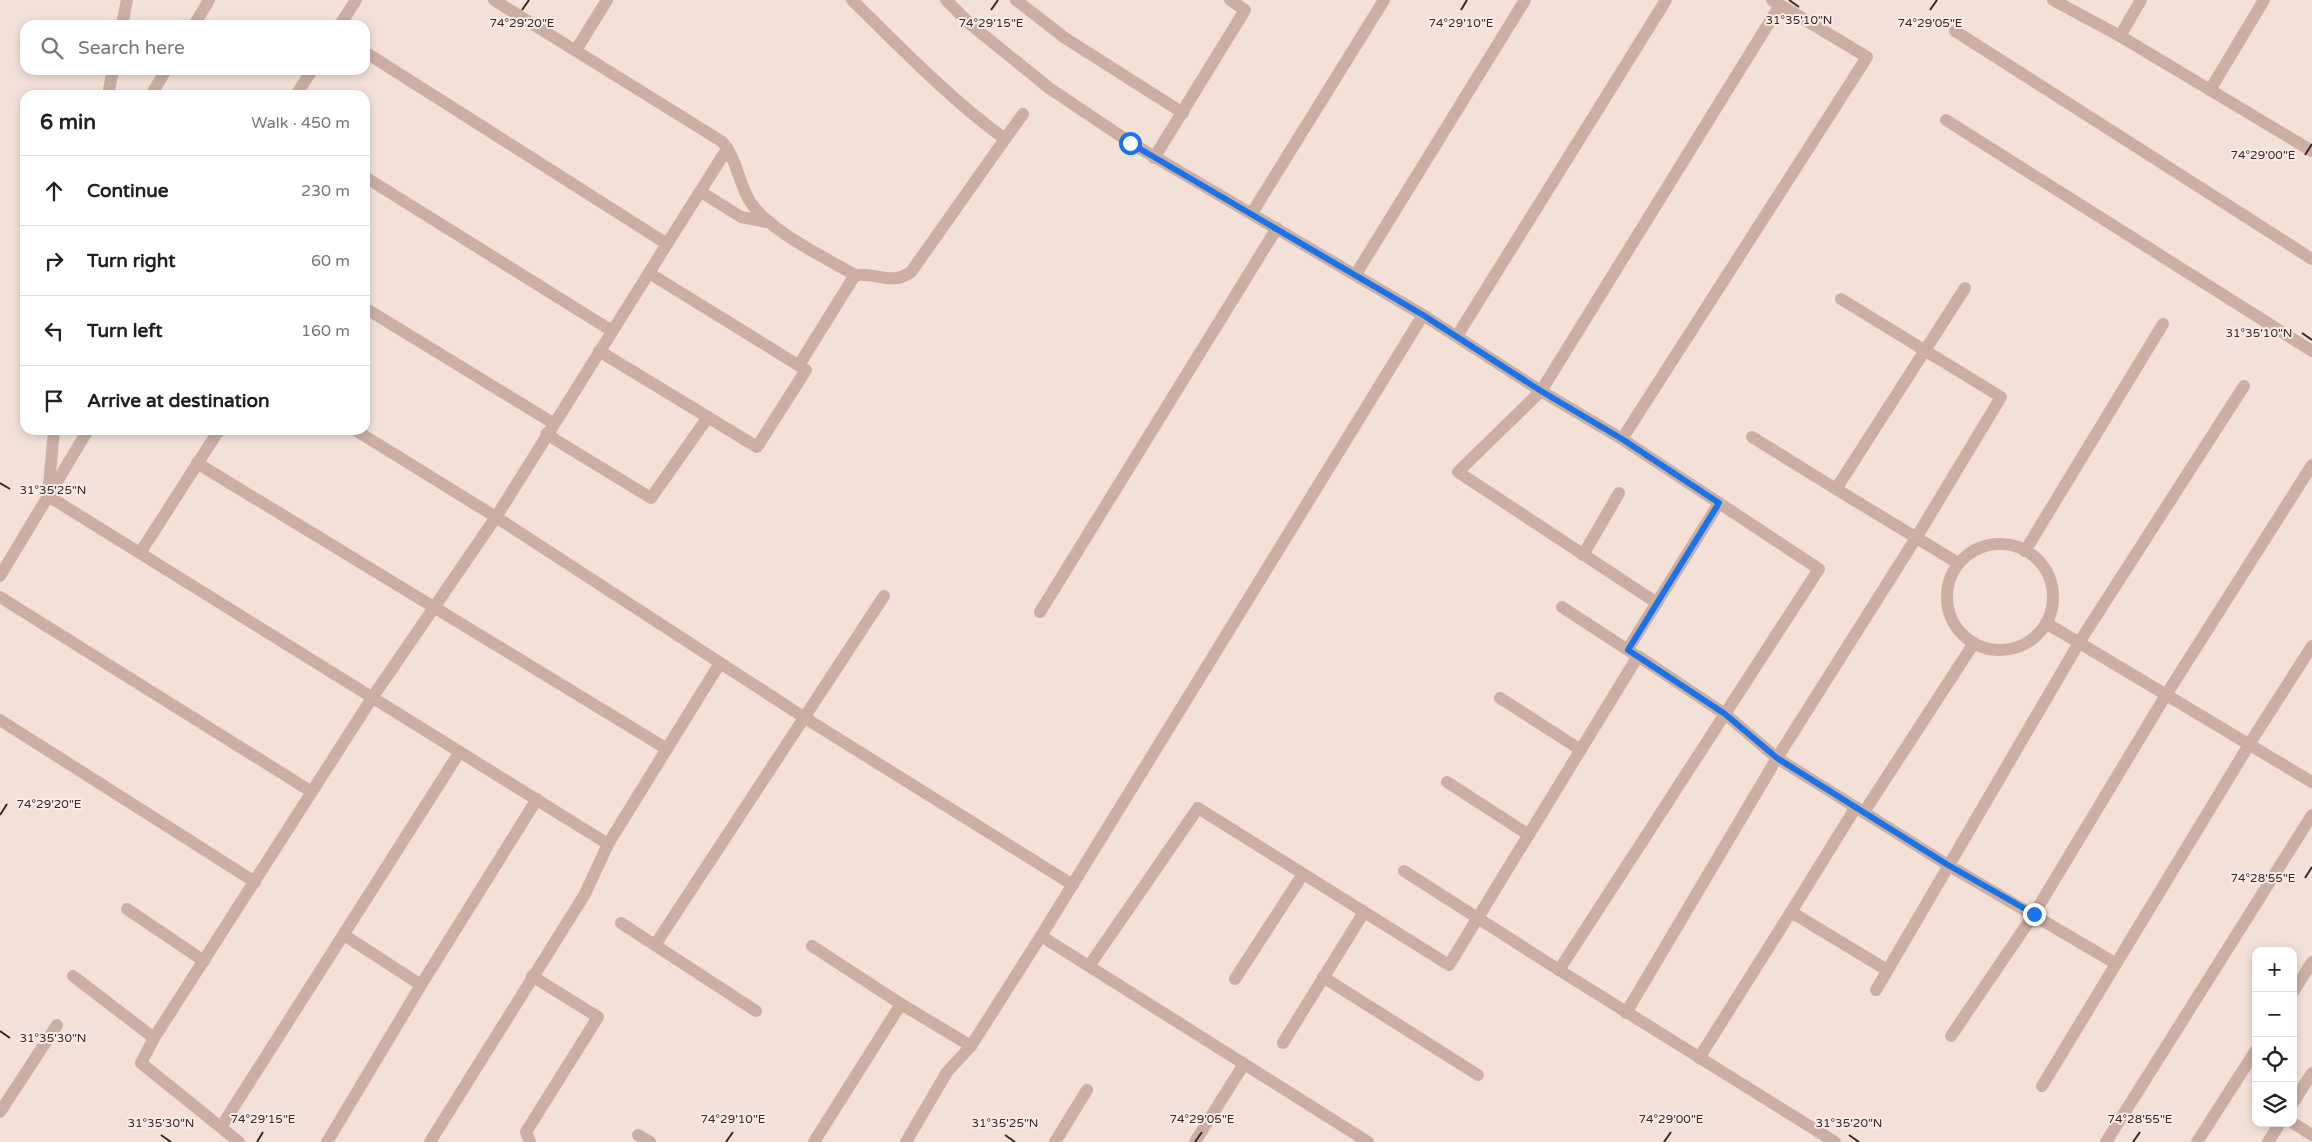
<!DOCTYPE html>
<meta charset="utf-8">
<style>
body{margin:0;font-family:"Varela Round",sans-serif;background:#f2f2f2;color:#202124}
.controls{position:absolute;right:15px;bottom:15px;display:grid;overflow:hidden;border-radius:10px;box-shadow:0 2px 8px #0003}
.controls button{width:45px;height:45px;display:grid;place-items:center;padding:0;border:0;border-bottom:1px solid #e0e0e0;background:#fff;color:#202124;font:25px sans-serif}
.stop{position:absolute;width:15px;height:15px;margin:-11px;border:4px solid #1a73e8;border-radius:50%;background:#fff}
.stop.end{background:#1a73e8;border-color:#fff;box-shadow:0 1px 5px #0008}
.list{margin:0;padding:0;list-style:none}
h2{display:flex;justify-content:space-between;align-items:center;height:65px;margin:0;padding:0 20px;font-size:21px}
h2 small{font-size:16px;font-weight:400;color:#757577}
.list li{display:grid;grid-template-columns:32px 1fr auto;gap:15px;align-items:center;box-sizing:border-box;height:70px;padding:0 20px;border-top:1px solid #e0e0e0}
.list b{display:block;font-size:19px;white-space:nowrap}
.list em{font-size:16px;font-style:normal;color:#757577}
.icon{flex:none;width:28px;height:28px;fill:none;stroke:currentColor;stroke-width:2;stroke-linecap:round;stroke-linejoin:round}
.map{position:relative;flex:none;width:2312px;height:1142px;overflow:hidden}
.search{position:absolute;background:#fff;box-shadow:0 2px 8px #0003;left:20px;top:20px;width:350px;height:55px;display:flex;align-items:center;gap:12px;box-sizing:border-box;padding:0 18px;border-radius:15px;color:#757577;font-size:19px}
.panel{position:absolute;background:#fff;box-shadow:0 2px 8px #0003;left:20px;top:90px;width:350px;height:345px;border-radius:15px}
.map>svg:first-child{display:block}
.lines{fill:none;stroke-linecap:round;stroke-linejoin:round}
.minor{stroke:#ccaea3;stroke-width:12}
.route{stroke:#1a73e8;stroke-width:6}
.ticks{fill:none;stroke:#362826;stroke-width:2}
.ticks-label{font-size:12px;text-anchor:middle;fill:#362826;stroke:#faece5;stroke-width:4;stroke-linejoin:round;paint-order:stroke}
</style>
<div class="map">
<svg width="2312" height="1142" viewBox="0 0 2312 1142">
<rect width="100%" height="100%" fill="#f3e1d8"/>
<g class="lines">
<g class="minor">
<path d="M494 0 721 141C736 154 739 186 751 203 772 233 823 256 855 275 877 272 891 286 911 272L1005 139"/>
<path d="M852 0C901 48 949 98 1005 139L1023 114"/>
<polyline points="946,0 970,24 1049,88 1131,143 1423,315 1541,391 1622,439 1819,569 1559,970 1404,871"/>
<polyline points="1016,0 1065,38 1183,113"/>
<polyline points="2053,0 2120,36 2312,151"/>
<polyline points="122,25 127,0"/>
<polyline points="194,25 209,0"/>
<polyline points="340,25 356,0"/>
<polyline points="1955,31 2312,259"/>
<polyline points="2120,36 2141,0"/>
<polyline points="576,50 607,0"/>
<polyline points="2210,90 2264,0"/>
<polyline points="108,95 113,70"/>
<polyline points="151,95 166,70"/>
<polyline points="296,95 312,70"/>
<polyline points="1946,120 2312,351"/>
<polyline points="1154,158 1245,10 1230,0"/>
<polyline points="365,177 612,331"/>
<polyline points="701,192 741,217 767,222"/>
<polyline points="1252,213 1384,0"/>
<polyline points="667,244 727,149"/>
<polyline points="1356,274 1525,0"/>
<polyline points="365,308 553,423"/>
<polyline points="1457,336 1666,0"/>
<polyline points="599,351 757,447 806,370 649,273"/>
<polyline points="799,365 855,275"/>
<polyline points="54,430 48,496 608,844"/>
<polyline points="355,430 496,517 805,718 1073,885"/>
<polyline points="546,434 651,498 708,417"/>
<polyline points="1752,437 1836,489"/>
<polyline points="1622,439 1867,57 1772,0"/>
<polyline points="197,463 667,749"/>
<circle cx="2000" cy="597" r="53"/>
<polyline points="2025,551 2163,324"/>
<polyline points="140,553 219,430"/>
<polyline points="1583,555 1619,493"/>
<polyline points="1958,563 1836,489 1965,288"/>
<polyline points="0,576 88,430"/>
<polyline points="0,597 312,792"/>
<polyline points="1657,603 1458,472 1541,391 1780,5"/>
<polyline points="1562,607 1634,654"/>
<polyline points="1040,612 1277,228"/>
<polyline points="2046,623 2312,782"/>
<polyline points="1628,649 1719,503"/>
<polyline points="1500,698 1581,750"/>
<polyline points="0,720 255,882"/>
<polyline points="1447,782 1529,835"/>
<polyline points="1864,812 1974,643"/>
<polyline points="127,909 204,961"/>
<polyline points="1791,912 1856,807"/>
<polyline points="621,923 756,1011"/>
<polyline points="344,935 421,985"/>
<polyline points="1041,936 1423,315"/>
<polyline points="655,945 884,596"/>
<polyline points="812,946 901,1004 971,1046"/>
<polyline points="1089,966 1198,808 1449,965 1638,656 1725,714 1777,758 1948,865 2115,963"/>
<polyline points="1559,970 1835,1142"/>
<polyline points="73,976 154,1038"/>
<polyline points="1323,977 1478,1075"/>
<polyline points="1235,979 1303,874"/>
<polyline points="1876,990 2080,641 2244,386"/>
<polyline points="2293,992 2312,962"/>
<polyline points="1626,1013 1777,758 1916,538 2001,397 1841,299"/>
<polyline points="1951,1036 2034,914 2166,695 2312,465"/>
<polyline points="1283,1043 1364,912"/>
<polyline points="1699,1058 1791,912 1887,970"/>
<polyline points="2042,1086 2250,743 2312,646"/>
<polyline points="2293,1103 2312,1073"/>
<polyline points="0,1112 57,1025"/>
<polyline points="2293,1123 2312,1135"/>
<polyline points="221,1127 459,753"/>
<polyline points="638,1135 650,1142"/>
<polyline points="239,1142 141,1063 154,1038 372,698 496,517 667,244 365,52"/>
<polyline points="327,1142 421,985 537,799"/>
<polyline points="430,1142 585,894 608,844 720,663"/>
<polyline points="530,1142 526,1132 598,1017 532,976"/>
<polyline points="814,1142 901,1004"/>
<polyline points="906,1142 947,1072 971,1046 1041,936 1368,1142"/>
<polyline points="1055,1142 1087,1090"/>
<polyline points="1195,1142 1244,1064"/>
<polyline points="2106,1142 2312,815"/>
<polyline points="2197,1142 2256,1050"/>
<polyline points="2268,1142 2280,1123"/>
</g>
</g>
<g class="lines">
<polyline class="route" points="1130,143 1423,315 1541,391 1622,439 1719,503 1628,650 1725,714 1777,758 1948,865 2034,914"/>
</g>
<path class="ticks" d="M1789 0 1799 7M522 10 529 0M991 10 998 0M1461 10 1467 0M1930 10 1937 0M2305 155 2312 144M2302 333 2312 340M0 483 10 489M0 815 7 804M2305 878 2312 867M0 1031 10 1038M161 1135 171 1142M1005 1135 1015 1142M1849 1135 1859 1142M257 1142 263 1132M726 1142 733 1132M1195 1142 1202 1132M1664 1142 1671 1132M2133 1142 2140 1132"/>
<g class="ticks-label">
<text x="1799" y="24">31°35'10"N</text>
<text x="991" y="27">74°29'15"E</text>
<text x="1461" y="27">74°29'10"E</text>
<text x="1930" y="27">74°29'05"E</text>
<text x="522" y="27">74°29'20"E</text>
<text x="2263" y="159">74°29'00"E</text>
<text x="2259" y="337">31°35'10"N</text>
<text x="53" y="494">31°35'25"N</text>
<text x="49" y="808">74°29'20"E</text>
<text x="2263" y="882">74°28'55"E</text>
<text x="53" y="1042">31°35'30"N</text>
<text x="263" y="1123">74°29'15"E</text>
<text x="733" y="1123">74°29'10"E</text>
<text x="1202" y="1123">74°29'05"E</text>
<text x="1671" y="1123">74°29'00"E</text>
<text x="2140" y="1123">74°28'55"E</text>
<text x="161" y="1127">31°35'30"N</text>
<text x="1005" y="1127">31°35'25"N</text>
<text x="1849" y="1127">31°35'20"N</text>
</g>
</svg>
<div class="controls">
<button>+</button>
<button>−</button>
<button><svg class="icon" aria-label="locate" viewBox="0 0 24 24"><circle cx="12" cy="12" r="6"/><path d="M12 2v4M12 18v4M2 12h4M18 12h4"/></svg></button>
<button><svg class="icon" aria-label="layers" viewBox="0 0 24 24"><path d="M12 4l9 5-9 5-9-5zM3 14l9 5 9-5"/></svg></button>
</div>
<div class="stop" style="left:1130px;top:143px"></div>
<div class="stop end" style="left:2034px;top:914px"></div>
<div class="search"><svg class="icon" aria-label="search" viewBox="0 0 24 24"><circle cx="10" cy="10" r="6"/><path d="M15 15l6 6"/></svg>Search here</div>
<section class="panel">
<h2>6 min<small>Walk · 450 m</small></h2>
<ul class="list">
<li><svg class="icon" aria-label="ahead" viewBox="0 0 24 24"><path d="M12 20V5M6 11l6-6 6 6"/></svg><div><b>Continue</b></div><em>230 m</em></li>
<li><svg class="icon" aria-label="right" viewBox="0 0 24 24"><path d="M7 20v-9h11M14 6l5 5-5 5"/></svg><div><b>Turn right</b></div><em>60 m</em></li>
<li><svg class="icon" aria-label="left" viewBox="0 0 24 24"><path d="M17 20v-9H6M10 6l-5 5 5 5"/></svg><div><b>Turn left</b></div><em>160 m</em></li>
<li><svg class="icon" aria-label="arrive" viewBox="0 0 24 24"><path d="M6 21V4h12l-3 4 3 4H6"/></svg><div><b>Arrive at destination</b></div></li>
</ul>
</section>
</div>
